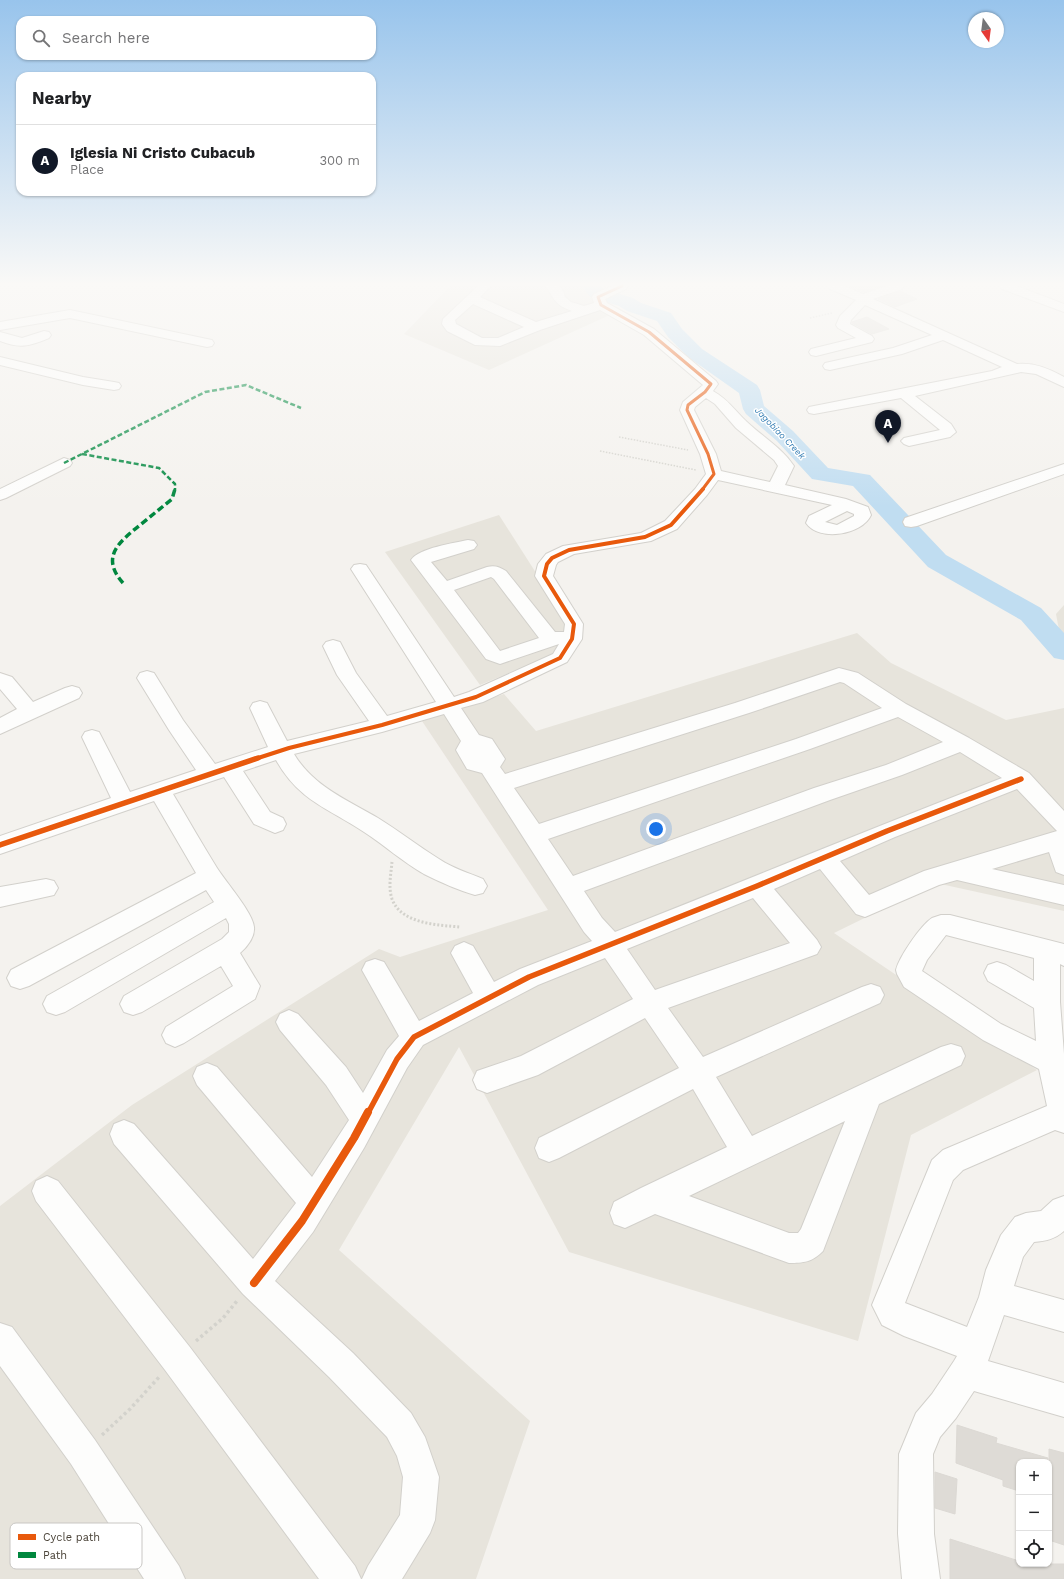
<!DOCTYPE html>
<meta charset="utf-8">
<style>
body{margin:0;font-family:"Work Sans",sans-serif;background:#f6f6f6;color:#202124}
.controls{position:absolute;right:12px;bottom:12px;display:grid;overflow:hidden;border-radius:8px;box-shadow:0 1px 3px #0004}
.controls button{width:36px;height:36px;display:grid;place-items:center;padding:0;border:0;border-bottom:1px solid #e0e0e0;background:#fff;color:#202124;font:20px sans-serif}
.compass{position:absolute;left:968px;top:12px;width:36px;height:36px;border-radius:50%;background:#fff;box-shadow:0 1px 3px #0004;rotate:166deg}
.you{position:absolute;left:656px;top:829px;width:14px;height:14px;margin:-10px;border:3px solid #fff;border-radius:50%;background:#1a73e8;box-shadow:0 0 0 6px #1a73e833}
.badge{display:grid;place-items:center;width:26px;height:26px;border-radius:50%;background:#111827;color:#fff;font-size:13px;font-weight:700}
.pin{position:absolute;translate:-50% -33px;filter:drop-shadow(0 1px 2px #0008)}
.pin::after{content:'';position:absolute;top:21px;width:14px;height:12px;background:inherit;clip-path:polygon(0 0,100% 0,50% 100%)}
.list{margin:0;padding:0;list-style:none}
h2{display:flex;justify-content:space-between;align-items:center;height:52px;margin:0;padding:0 16px;font-size:17px}
h2 small{font-size:13px;font-weight:400;color:#757577}
.list li{display:grid;grid-template-columns:26px 1fr auto;gap:12px;align-items:center;box-sizing:border-box;height:72px;padding:0 16px;border-top:1px solid #e0e0e0}
.list b{display:block;font-size:15px;white-space:nowrap}
.list p{margin:0;font-size:13px;white-space:nowrap;color:#757577}
.list em{font-size:13px;font-style:normal;color:#757577}
.icon{flex:none;width:22px;height:22px;fill:none;stroke:currentColor;stroke-width:2;stroke-linecap:round;stroke-linejoin:round}
.map{position:relative;flex:none;width:1064px;height:1579px;overflow:hidden}
.search{position:absolute;background:#fff;box-shadow:0 1px 3px #0004;left:16px;top:16px;width:360px;height:44px;display:flex;align-items:center;gap:10px;box-sizing:border-box;padding:0 14px;border-radius:12px;color:#757577;font-size:15px}
.panel{position:absolute;background:#fff;box-shadow:0 1px 3px #0004;left:16px;top:72px;width:360px;height:124px;border-radius:12px}
.map>svg:first-child{display:block}
.residential{fill:#e7e4dc}
.lines{fill:none;stroke-linecap:round;stroke-linejoin:round}
.river{fill:#c0ddf1;fill-rule:evenodd}
.building{fill:#dedbd6;stroke:#dcd9d4}
.minor-casing{stroke:#d2d0cb;stroke-width:2}
.path-far2{stroke:#d3d2cc;stroke-width:1.5;stroke-dasharray:1.5 1.5;stroke-linecap:butt}
.path-far1{stroke:#d3d2cc;stroke-width:3;stroke-dasharray:2 2;stroke-linecap:butt}
.path{stroke:#d3d2cc;stroke-width:3.5;stroke-dasharray:3 3;stroke-linecap:butt}
.minor{fill:#fdfdfc;fill-rule:evenodd}
.quiet-far1{stroke:#00873e;stroke-width:2.5;stroke-dasharray:5 2.5;stroke-linecap:butt}
.quiet{stroke:#00873e;stroke-width:3.5;stroke-dasharray:7 3.5;stroke-linecap:butt}
.cycleway-far3-casing{stroke:#fff;stroke-width:4.5}
.cycleway-far2-casing{stroke:#fff;stroke-width:6}
.cycleway-far1-casing{stroke:#fff;stroke-width:8}
.cycleway-casing{stroke:#fff;stroke-width:10}
.cycleway-far3{stroke:#e8590c;stroke-width:3}
.cycleway-far2{stroke:#e8590c;stroke-width:4}
.cycleway-far1{stroke:#e8590c;stroke-width:5.5}
.cycleway{stroke:#e8590c;stroke-width:8}
.labels{text-anchor:middle;stroke-width:3;stroke-linejoin:round;paint-order:stroke}
.far-water-label{font-size:9px;font-style:italic;fill:#2e7ab2;stroke:#fff}
.key{fill:#fff;stroke:#c9c7c4;stroke-width:1}
.key-label{font-size:11px;fill:#4b4439}
</style>
<div class="map">
<svg width="1064" height="1579" viewBox="0 0 1064 1579">
<rect width="100%" height="100%" fill="#f4f2ee"/>
<g class="residential">
<polygon points="450,286 585,286 595,305 612,314 489,370 404,334"/>
<polygon points="499,515 568,623 555,654 480,685 385,552"/>
<polygon points="1064,605 1064,637 1060,635 1056,614"/>
<polygon points="857,633 891,663 1006,720 1064,708 1064,911 936,883 834,933 1037,1070 911,1135 858,1341 569,1252 459,1047 339,1250 530,1421 476,1579 0,1579 0,1206 132,1105 379,949 400,957 548,910 422,721 504,694 536,731"/>
</g>
<g class="lines">
<polygon class="river" points="582,286 601,286 604,289 633,298 641,303 671,313 682,329 702,349 757,385 760,390 764,406 793,431 828,468 870,475 946,555 1041,608 1064,633 1064,660 1054,658 1021,620 928,567 853,486 812,479 777,441 746,414 743,409 739,393 688,357 668,337 657,321 627,311 619,306 590,297"/>
</g>
<g class="building">
<polygon points="849,286 883,286 864,292"/>
<polygon points="900,291 917,299 895,307 878,299"/>
<polygon points="867,317 889,329 872,334 852,323 852,322"/>
<polygon points="957,1425 997,1438 996,1443 1048,1458 1047,1462 1019,1462 1019,1491 1003,1486 1003,1480 956,1463"/>
<polygon points="1049,1449 1064,1453 1064,1545 1049,1540"/>
<polygon points="935,1472 957,1479 955,1514 935,1508"/>
<polygon points="950,1539 1019,1561 1019,1564 1064,1564 1064,1579 950,1579"/>
</g>
<g class="lines">
<g class="minor-casing">
<g id="minor">
<path d="M478 286H491L480 297 536 322 572 311C555 305 554 299 546 286H559L563 291 565 297 571 302 584 306 594 303 592 297 594 294 612 286H628L626 289 605 299 607 303 654 329 716 381 718 384 713 391C729 400 734 410 747 422 763 437 781 447 794 466L785 485 846 499 868 507 871 515C862 535 819 542 806 523L809 516 832 505 718 480 707 495 677 529 651 541 574 554 558 562 556 565 553 576 583 624 582 639 567 662 483 702 461 708 479 735 492 739 505 759 500 767 505 774 735 703 839 668 858 673 906 704 969 738 1029 773 1064 811V875L1056 872 1049 852 992 869 1064 885V905L957 880 939 885 865 917 856 914 820 869 774 889 817 940 821 947 817 954 668 1008 703 1057 862 987 871 984 880 987 884 995 880 1003 716 1077 752 1136 941 1047 951 1044 961 1047 965 1056 961 1065 879 1104 823 1251C812 1262 804 1263 789 1263L655 1214 625 1228 614 1224 610 1213 614 1202 641 1188 727 1147 693 1089 559 1158 549 1162 539 1158 535 1148 539 1138 679 1068 645 1018 538 1075 487 1093 477 1089 473 1080 477 1071 521 1056 633 999 605 958 538 985 423 1045 407 1068 364 1148 313 1232 275 1281 353 1353 411 1413 425 1437 439 1477 435 1520 430 1533 402 1579H362L368 1566 400 1515 403 1477 397 1456 387 1437 329 1377 243 1294 114 1144 110 1134 114 1124 124 1120 134 1124 253 1259 296 1203 197 1085 193 1076 197 1067 207 1063 217 1067 312 1177 349 1120 326 1085 280 1030 276 1022 280 1014 289 1010 298 1014 346 1067 363 1093 387 1050 399 1036 362 970 366 962 375 959 384 962 419 1021 473 993 451 953 455 946 464 942 473 946 494 982 520 969 592 941 584 932 482 773 467 769 456 750 461 741 444 714 382 732 294 754C313 786 347 800 378 818 399 831 418 846 439 859 452 868 469 873 483 879L487 886 483 893 475 895C458 890 440 882 424 874 403 862 384 845 364 832 328 808 299 801 276 760L243 771 270 812 283 818 286 824 283 830 275 833 254 824 224 777 173 794C188 819 202 844 217 868 226 882 253 913 254 927 255 937 247 947 240 953L260 986 255 999 184 1043 175 1047 166 1043 162 1035 166 1027 233 986 221 966 142 1012 133 1015 124 1012 120 1004 124 996 222 939 229 932V924L226 918 65 1012 56 1015 47 1012 43 1004 47 996 214 902 206 890 29 986 20 989 11 986 7 978 11 970 196 873 154 801 0 854V836L111 798 82 737 85 732 92 730 99 732 130 792 196 770 169 730 137 678 140 673 147 671 154 673 183 720 215 764 268 747 250 708 253 703 260 701 267 703 287 741 369 721 337 675 323 646 326 642 333 640 340 642 356 673 387 716 436 702 351 569 354 565 360 564 366 565 454 697 469 692 553 654 559 644 500 664 486 659 411 560C419 548 454 543 468 540L474 541 477 545 474 549 431 562 447 581 487 567C495 565 499 567 506 571L555 632H564L565 624 535 576 538 564 546 554 563 546 641 533 665 521 695 489 706 474 700 454 680 410 683 402 703 385 644 335 600 310 540 330 500 346 475 345 447 331 442 324 443 319ZM473 304 524 327 498 338H482L456 324 455 320ZM706 398 715 404 736 428 774 460 778 466 770 482 721 471 716 454 694 410 695 407ZM847 511 854 514V516L837 525 825 522ZM491 577 494 579 539 638 500 651 454 590ZM840 682 844 683 882 708 796 739 539 824 514 788 749 713ZM898 717 943 742 886 765 814 788 573 876 548 839 810 749ZM960 752 1002 778C872 828 744 881 615 932L602 918 584 891 830 800 902 775ZM1017 789 1057 831 924 871 869 895 840 861 895 837ZM753 898 790 943 655 990 627 949ZM845 1121 801 1229 798 1233H789L689 1196Z"/>
<path d="M828 286H844L863 294 887 286H904L902 289 873 299 1017 364C1034 362 1050 369 1064 377V387L1036 374 1021 372 915 396 951 424 956 432 950 437 909 446 904 444 901 441 904 438 940 430 901 398 814 414 809 413 807 410 809 407 814 406 992 371 1002 367 943 340 902 354 830 370 825 369 823 366 825 363 893 348 932 335 865 305 851 320 850 324 872 336 874 339 872 342 816 356 811 355 809 352 811 349 856 338 838 328 836 325 840 316 856 300 830 289Z"/>
<polygon points="1000,286 1017,286 1064,304 1064,312 1002,289"/>
<polygon points="70,310 207,339 212,340 214,343 212,346 207,347 70,318 0,330 0,322"/>
<path d="M44 331 49 332 51 335 49 338C30 346 20 349 0 341V332L22 338Z"/>
<polygon points="0,357 83,377 114,382 119,383 121,386 119,389 114,390 83,385 0,365"/>
<polygon points="64,458 70,460 72,463 70,466 6,498 0,500 0,489"/>
<polygon points="1064,464 1064,474 917,526 911,527 905,526 903,522 905,518"/>
<polygon points="0,673 12,677 33,702 65,688 72,686 79,688 82,693 79,698 0,734 0,718 17,709 0,689"/>
<polygon points="46,879 54,881 58,888 54,895 0,907 0,887"/>
<path d="M941 915H950L1064 944V966L1060 964V1002L1064 1054V1133L1055 1130 963 1170 953 1180 905 1303 967 1327 979 1297 986 1270 1001 1235 1015 1217 1026 1213 1041 1211 1053 1200 1064 1196V1231C1055 1239 1046 1241 1034 1242L1023 1257 1014 1286 1064 1300V1332L1004 1315 988 1361 1064 1383V1417L974 1391 956 1418 940 1437 933 1454 934 1534 940 1579H902L898 1534 899 1454 916 1413 932 1394 954 1361 957 1356 904 1336 882 1325 872 1305 932 1160 943 1150 1047 1106 1039 1069 983 1040 904 987 897 974 896 970C899 957 921 925 932 918 935 917 938 916 941 915ZM946 935 1034 958V981L1006 965 997 962 988 965 984 973 988 981 1034 1008 1036 1041 1001 1024 922 971 927 960Z"/>
<polygon points="47,1176 58,1181 189,1346 355,1566 361,1579 319,1579 165,1370 36,1201 32,1191 36,1181"/>
<polygon points="0,1323 12,1327 95,1440 179,1566 185,1579 144,1579 71,1464 0,1366"/>
</g>
</g>
<g class="path-far2">
<polyline points="810,318 832,313"/>
<polyline points="619,437 688,450"/>
<polyline points="600,451 696,470"/>
</g>
<path class="path-far1" d="M392 862C391 874 388 887 392 899 401 924 438 925 460 927"/>
<g class="path">
<polyline points="196,1341 223,1318 237,1301"/>
<polyline points="102,1435 130,1409 160,1376"/>
</g>
<use href="#minor" class="minor"/>
<g class="quiet-far1">
<polyline points="82,454 159,468 175,484 175,490"/>
<polyline points="64,463 205,392 246,385 301,408"/>
</g>
<path class="quiet" d="M123 583C100 557 119 542 140 525 151 516 161 508 172 499L175 489"/>
<g class="cycleway-far3-casing">
<polyline id="cycleway-far3" points="622,286 598,297 601,305 649,332 711,384 705,392 688,405 687,410 708,454 714,474 702,490"/>
</g>
<g class="cycleway-far2-casing">
<polyline id="cycleway-far2" points="255,759 289,748 382,725 476,697 560,658 572,639 574,624 544,576 547,564 552,558 569,550 645,537 671,525 703,489"/>
</g>
<g class="cycleway-far1-casing">
<g id="cycleway-far1">
<polyline points="0,845 258,758"/>
<polyline points="368,1113 397,1059 414,1037 529,977 757,886 887,831 1021,779"/>
</g>
</g>
<g class="cycleway-casing">
<polyline id="cycleway" points="254,1283 302,1221 354,1138 368,1112"/>
</g>
<use href="#cycleway-far3" class="cycleway-far3"/>
<use href="#cycleway-far2" class="cycleway-far2"/>
<use href="#cycleway-far1" class="cycleway-far1"/>
<use href="#cycleway" class="cycleway"/>
</g>
<linearGradient id="sky" x2="0" y2="1"><stop stop-color="#98c4ec"/><stop offset="0.56" stop-color="#faf9f7"/><stop offset="1" stop-color="#faf9f7" stop-opacity="0"/></linearGradient>
<rect width="1064" height="507" fill="url(#sky)"/>
<g class="labels">
<g class="far-water-label">
<text transform="translate(780 433) rotate(46)" y="3">Jagobiao Creek</text>
</g>
</g>
<rect x="10" y="1523" width="132" height="46" rx="6" class="key"/>
<rect x="18" y="1534" width="18" height="6" fill="#e8590c"/>
<rect x="18" y="1552" width="18" height="6" fill="#00873e"/>
<g class="key-label">
<text x="43" y="1541">Cycle path</text>
<text x="43" y="1559">Path</text>
</g>
</svg>
<div class="controls">
<button>+</button>
<button>−</button>
<button><svg class="icon" aria-label="locate" viewBox="0 0 24 24"><circle cx="12" cy="12" r="6"/><path d="M12 2v4M12 18v4M2 12h4M18 12h4"/></svg></button>
</div>
<svg class="compass" viewBox="-18 -18 36 36"><path d="M0-13l5 13h-10z" fill="#e53935"/><path d="M0 13l5-13h-10z" fill="#757577"/></svg>
<div class="you"></div>
<div class="pin badge" style="left:888px;top:443px">A</div>
<div class="search"><svg class="icon" aria-label="search" viewBox="0 0 24 24"><circle cx="10" cy="10" r="6"/><path d="M15 15l6 6"/></svg>Search here</div>
<section class="panel">
<h2>Nearby<small></small></h2>
<ul class="list">
<li><span class="badge">A</span><div><b>Iglesia Ni Cristo Cubacub</b><p>Place</p></div><em>300 m</em></li>
</ul>
</section>
</div>
